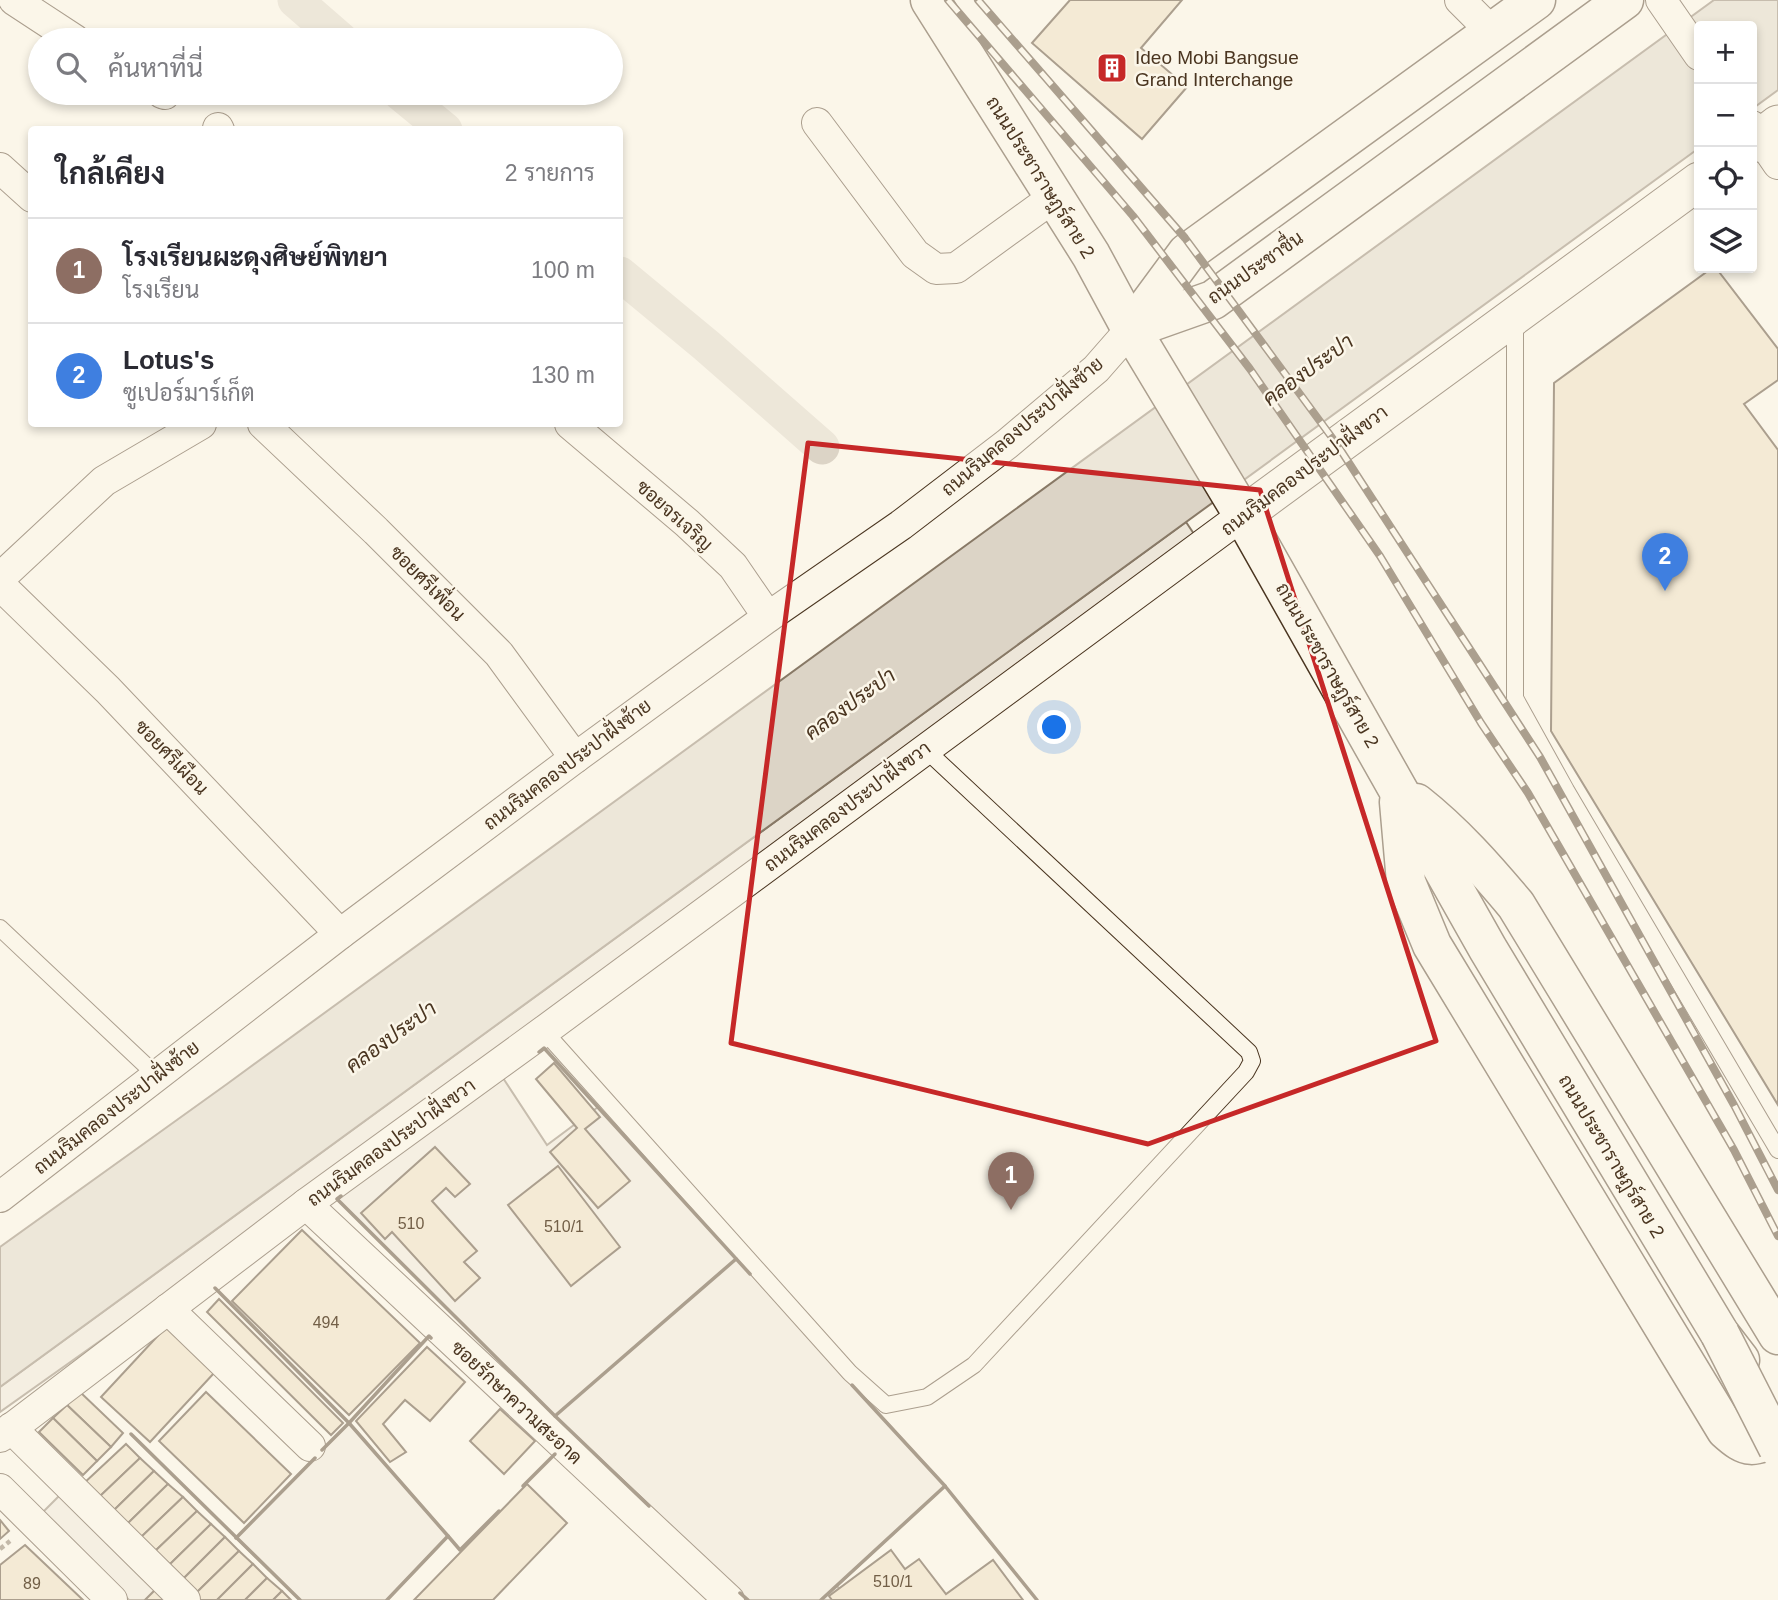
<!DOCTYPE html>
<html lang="th">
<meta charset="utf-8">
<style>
body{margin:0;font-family:Arial,Sarabun,sans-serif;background:#f2f2f3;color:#2b2b33}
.controls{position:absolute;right:21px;top:21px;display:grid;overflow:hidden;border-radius:7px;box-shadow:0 4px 10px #0003}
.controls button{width:63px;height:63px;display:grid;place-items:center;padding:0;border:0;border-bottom:2px solid #e1e1e2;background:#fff;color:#2b2b33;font:35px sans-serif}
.you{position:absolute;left:1055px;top:728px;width:24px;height:24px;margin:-18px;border:5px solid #fff;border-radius:50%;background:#1a73e8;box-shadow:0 0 0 10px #1a73e833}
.badge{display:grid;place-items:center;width:46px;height:46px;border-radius:50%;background:#ea580c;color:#fff;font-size:23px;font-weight:700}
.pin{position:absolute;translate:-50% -58px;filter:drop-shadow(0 2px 4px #0008)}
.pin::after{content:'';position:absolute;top:37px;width:24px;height:21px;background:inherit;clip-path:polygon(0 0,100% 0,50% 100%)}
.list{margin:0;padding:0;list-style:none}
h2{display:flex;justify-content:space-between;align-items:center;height:91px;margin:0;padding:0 28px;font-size:30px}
h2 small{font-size:23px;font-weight:400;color:#7c7c81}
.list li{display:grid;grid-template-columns:46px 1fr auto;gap:21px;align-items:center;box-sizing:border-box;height:105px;padding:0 28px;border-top:2px solid #e1e1e2}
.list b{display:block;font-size:26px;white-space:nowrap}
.list p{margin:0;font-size:23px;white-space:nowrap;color:#7c7c81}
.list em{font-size:23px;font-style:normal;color:#7c7c81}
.icon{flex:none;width:38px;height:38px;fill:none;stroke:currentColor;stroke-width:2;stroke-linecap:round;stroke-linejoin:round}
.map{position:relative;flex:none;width:1778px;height:1600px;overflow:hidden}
.search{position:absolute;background:#fff;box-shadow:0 4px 10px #0003;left:28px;top:28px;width:595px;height:77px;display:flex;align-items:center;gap:18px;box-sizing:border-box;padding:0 24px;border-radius:38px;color:#7c7c81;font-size:26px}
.panel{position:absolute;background:#fff;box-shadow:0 4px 10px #0003;left:28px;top:126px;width:595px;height:301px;border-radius:7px}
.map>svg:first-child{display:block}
.green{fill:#ede6d9;stroke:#887966;stroke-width:2}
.parking{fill:#ede7d9;stroke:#887966;stroke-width:2}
.water{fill:#dcd4c6;stroke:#887966;stroke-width:2}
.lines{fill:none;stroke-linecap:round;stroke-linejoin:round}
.canal{stroke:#dcd4c6;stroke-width:35}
.building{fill:#ecdcbc;stroke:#4a3520;stroke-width:2}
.service-casing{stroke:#4a3520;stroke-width:18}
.minor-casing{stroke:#4a3520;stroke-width:32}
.tertiary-casing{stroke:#4a3520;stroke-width:39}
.secondary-casing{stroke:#4a3520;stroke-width:41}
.path{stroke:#7f6f5c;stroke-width:4.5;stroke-dasharray:5 3.5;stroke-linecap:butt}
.service{stroke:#fbf6e9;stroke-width:16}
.minor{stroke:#fbf6e9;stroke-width:30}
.tertiary{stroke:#fbf6e9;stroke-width:37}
.secondary{stroke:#fbf6e9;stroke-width:38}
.rail-casing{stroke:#4a3520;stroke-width:8}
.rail{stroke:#fbf6e9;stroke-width:5;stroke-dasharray:16;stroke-linecap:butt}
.secondary-bridge-casing{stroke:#4a3520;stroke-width:41;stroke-linecap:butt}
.secondary-bridge{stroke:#fbf6e9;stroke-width:38}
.wall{stroke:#4a3520;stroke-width:3.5}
.marked{fill:none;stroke:#c62828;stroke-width:5;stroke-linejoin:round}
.labels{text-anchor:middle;stroke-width:5;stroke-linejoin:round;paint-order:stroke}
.number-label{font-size:16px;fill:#725f47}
.poi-label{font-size:19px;fill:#4a3520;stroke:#fbf6e9;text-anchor:start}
.street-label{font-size:19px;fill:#4a3520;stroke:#fbf6e9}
.water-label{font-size:21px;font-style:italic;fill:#4a3520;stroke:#fbf6e9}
</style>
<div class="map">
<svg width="1778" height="1600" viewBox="0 0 1778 1600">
<rect width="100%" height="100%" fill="#fbf6e9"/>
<g class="green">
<polygon points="1186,522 1194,534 186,1280 0,1412 0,1387"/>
<polygon points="503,1078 547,1145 598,1107 945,1486 837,1586 850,1600 748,1600 555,1416 337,1199"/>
<polygon points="349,1423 448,1536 387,1600 300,1600 236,1538"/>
</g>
<polygon class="parking" points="61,1494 156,1589 145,1600 129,1600 42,1513"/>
<polygon class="water" points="1714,0 1778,0 1778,90 1752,109 1752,26 1699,26 1699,148 0,1387 0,1247 227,1084"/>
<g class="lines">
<g class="canal">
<polyline points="295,0 341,40"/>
<polyline points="400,93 445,130"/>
<polyline points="620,274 707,346 822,447"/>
</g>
</g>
<g class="building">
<polygon points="1070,0 1182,0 1141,48 1187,87 1142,139 1032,43"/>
<polygon points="1712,268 1716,268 1778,349 1778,380 1744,404 1778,450 1778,1105 1551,731 1554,383"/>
<polygon points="554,1063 600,1117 585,1129 630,1181 598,1208 550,1152 577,1128 536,1079"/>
<polygon points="435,1147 470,1184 455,1197 446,1188 432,1201 477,1251 464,1262 480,1278 455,1301 392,1232 385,1239 361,1213"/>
<polygon points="558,1166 620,1247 571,1286 508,1205"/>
<polygon points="302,1230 420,1343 349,1415 232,1301"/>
<polygon points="219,1299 343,1423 331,1435 207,1312"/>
<polygon points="166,1327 215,1372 150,1442 101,1397"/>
<polygon points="427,1347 465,1382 430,1421 405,1400 383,1424 406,1452 390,1462 356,1421"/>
<polygon points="79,1391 123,1433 111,1447 67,1405"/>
<polygon points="206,1392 291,1474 244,1523 159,1441"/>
<polygon points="67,1405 111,1447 97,1461 53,1418"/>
<polygon points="500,1409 535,1441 504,1474 470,1441"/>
<polygon points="53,1418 97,1461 83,1475 39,1432"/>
<polygon points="126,1444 140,1458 97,1499 82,1485"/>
<polygon points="140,1458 154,1471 111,1513 97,1499"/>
<polygon points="154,1471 168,1484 124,1527 111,1513"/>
<polygon points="168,1484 183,1497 138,1540 124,1527"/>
<polygon points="527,1484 567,1523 493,1600 414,1600"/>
<polygon points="183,1497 197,1511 152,1554 138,1540"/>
<polygon points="197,1511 211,1524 166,1568 152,1554"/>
<polygon points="0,1520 9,1531 0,1539"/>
<polygon points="211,1524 225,1537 180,1582 166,1568"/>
<polygon points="225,1537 239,1551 194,1595 180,1582"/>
<polygon points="25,1545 83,1600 0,1600 0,1565"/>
<polygon points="891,1550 905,1569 919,1559 946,1594 993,1560 1023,1600 832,1600 829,1596"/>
<polygon points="239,1551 253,1564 217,1600 199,1600 194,1595"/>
<polygon points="253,1564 267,1578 245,1600 217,1600"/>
<polygon points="267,1578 282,1591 273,1600 245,1600"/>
<polygon points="156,1589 167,1600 145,1600"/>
<polygon points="282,1591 291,1600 273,1600"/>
</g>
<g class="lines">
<g class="service-casing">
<g id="service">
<polyline points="1515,317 1515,698 1566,790 1778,1150"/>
<polyline points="0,928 157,1076"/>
<polyline points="544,1031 850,1373 886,1405 927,1397 974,1365 1246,1072 1252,1061 1249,1052 925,749"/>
</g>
</g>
<g class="minor-casing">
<g id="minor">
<polyline points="14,0 75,40"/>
<polyline points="1460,0 1492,32"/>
<polyline points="1661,0 1699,55"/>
<polyline points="162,93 165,94"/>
<polyline points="817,123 915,254 936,269 956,268 1054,197"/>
<polyline points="1752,126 1778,164"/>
<polyline points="218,128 219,130"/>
<polyline points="0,168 32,197"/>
<polyline points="263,424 376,531 499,654 575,758"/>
<polyline points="570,424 687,523 733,566 768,617"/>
<polyline points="0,578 104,481 201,424"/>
<polyline points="0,585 108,690 340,934"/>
<polyline points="0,1197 340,934 575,758 768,617 901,525 1007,444 1096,369 1131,329"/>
<polyline points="306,1204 729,1600"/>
<polyline points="168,1309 310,1446"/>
<polyline points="11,1428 185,1600"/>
<polyline points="0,1437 306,1204 544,1031 1243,515"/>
<polyline points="0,1489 112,1600"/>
</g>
</g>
<g class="tertiary-casing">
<g id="tertiary">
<polyline points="1752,144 1778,124"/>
<polyline points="1243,515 1699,181"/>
</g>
</g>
<g class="secondary-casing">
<g id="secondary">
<polyline points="930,0 1091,255 1131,329 1243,515 1488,949 1720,1334 1740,1360"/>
<polyline points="1131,329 1213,300 1624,0"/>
<polyline points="1131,329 1187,253 1536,0"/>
<path d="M1399 802 1406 882 1432 945 1726 1430C1748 1450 1753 1448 1778 1435"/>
<path d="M1416 803C1454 833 1485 868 1516 905L1778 1335"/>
</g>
</g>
<polyline class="path" points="0,1549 10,1541"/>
<use href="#service" class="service"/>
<use href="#minor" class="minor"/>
<use href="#tertiary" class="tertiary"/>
<use href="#secondary" class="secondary"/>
<g class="rail-casing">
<g id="rail">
<polyline points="948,0 1133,216 1250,369 1380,556 1481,723 1528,793 1734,1150 1778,1236"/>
<polyline points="978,0 1185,238 1336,443 1540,757 1734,1105 1778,1190"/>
</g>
</g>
<use href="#rail" class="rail"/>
<g class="secondary-bridge-casing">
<polyline id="secondary-bridge" points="1720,1334 1778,1448"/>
</g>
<use href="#secondary-bridge" class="secondary-bridge"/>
<g class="wall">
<polyline points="539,1052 544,1048 750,1274"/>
<polyline points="341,1196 337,1199 555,1416 736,1259"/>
<polyline points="215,1288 349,1423 429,1336 431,1338"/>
<polyline points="555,1416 649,1506"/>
<polyline points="131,1434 300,1600"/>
<polyline points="322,1450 349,1423 448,1536"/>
<polyline points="523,1486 555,1454"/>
<polyline points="945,1486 1037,1600"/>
<polyline points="236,1538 315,1458"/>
<polyline points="740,1593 748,1600"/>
<polyline points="387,1600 448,1536 460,1550 499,1511"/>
<polyline points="821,1600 945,1486 852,1385"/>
</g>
</g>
<path d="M0 0H1778V1600H0ZM808 443 1260 490 1436 1041 1148 1144 731 1043Z" fill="#fbf6e9" fill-opacity=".55" fill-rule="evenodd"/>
<path class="marked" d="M808 443 1260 490 1436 1041 1148 1144 731 1043Z"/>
<defs>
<g id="building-square" transform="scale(1.575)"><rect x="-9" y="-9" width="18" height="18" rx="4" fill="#c62828" stroke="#fbf6e9"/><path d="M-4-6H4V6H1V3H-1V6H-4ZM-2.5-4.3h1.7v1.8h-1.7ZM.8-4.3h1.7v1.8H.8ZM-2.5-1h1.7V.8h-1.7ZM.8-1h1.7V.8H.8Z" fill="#fff"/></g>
</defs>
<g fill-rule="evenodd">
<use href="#building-square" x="1112" y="68"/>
</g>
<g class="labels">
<g class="number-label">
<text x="411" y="1229">510</text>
<text x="564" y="1232">510/1</text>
<text x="326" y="1328">494</text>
<text x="893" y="1587">510/1</text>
<text x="32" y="1589">89</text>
</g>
<g class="poi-label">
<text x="1135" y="64">Ideo Mobi Bangsue<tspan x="1135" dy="22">Grand Interchange</tspan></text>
</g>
<g class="street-label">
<text transform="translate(1041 177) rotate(58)" y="7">ถนนประชาราษฎร์สาย 2</text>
<text transform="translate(1255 267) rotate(-35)" y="7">ถนนประชาชื่น</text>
<text transform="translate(1022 426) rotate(-40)" y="7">ถนนริมคลองประปาฝั่งซ้าย</text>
<text transform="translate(1304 470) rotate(-37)" y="7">ถนนริมคลองประปาฝั่งขวา</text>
<text transform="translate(675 515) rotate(42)" y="7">ซอยจรเจริญ</text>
<text transform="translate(428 583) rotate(45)" y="7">ซอยศรีเพื่อน</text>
<text transform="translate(1328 665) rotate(60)" y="7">ถนนประชาราษฎร์สาย 2</text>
<text transform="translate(172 757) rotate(46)" y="7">ซอยศรีเผือน</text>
<text transform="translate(567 764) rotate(-37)" y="7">ถนนริมคลองประปาฝั่งซ้าย</text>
<text transform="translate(847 806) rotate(-37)" y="7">ถนนริมคลองประปาฝั่งขวา</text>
<text transform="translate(116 1107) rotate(-38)" y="7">ถนนริมคลองประปาฝั่งซ้าย</text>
<text transform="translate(391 1142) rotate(-36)" y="7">ถนนริมคลองประปาฝั่งขวา</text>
<text transform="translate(1612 1156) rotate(59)" y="7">ถนนประชาราษฎร์สาย 2</text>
<text transform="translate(517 1402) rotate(43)" y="7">ซอยรักษาความสะอาด</text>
</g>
<g class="water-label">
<text transform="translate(1308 370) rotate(-36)" y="7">คลองประปา</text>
<text transform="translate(850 704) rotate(-36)" y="7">คลองประปา</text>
<text transform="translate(391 1037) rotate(-36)" y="7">คลองประปา</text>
</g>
</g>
</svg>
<div class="controls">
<button>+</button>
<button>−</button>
<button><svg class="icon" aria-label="locate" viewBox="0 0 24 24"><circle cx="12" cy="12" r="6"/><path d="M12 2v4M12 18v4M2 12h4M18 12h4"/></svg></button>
<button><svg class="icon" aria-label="layers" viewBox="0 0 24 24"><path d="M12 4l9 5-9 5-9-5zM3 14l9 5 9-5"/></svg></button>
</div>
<div class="you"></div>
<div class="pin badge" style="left:1011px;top:1210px;background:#8d6e63">1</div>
<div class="pin badge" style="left:1665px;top:591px;background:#3f7fe0">2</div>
<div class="search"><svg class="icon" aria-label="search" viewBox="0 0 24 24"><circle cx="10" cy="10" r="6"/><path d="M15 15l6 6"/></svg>ค้นหาที่นี่</div>
<section class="panel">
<h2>ใกล้เคียง<small>2 รายการ</small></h2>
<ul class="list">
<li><span class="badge" style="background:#8d6e63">1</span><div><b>โรงเรียนผะดุงศิษย์พิทยา</b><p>โรงเรียน</p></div><em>100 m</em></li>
<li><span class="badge" style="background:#3f7fe0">2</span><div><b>Lotus's</b><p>ซูเปอร์มาร์เก็ต</p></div><em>130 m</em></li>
</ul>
</section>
</div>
